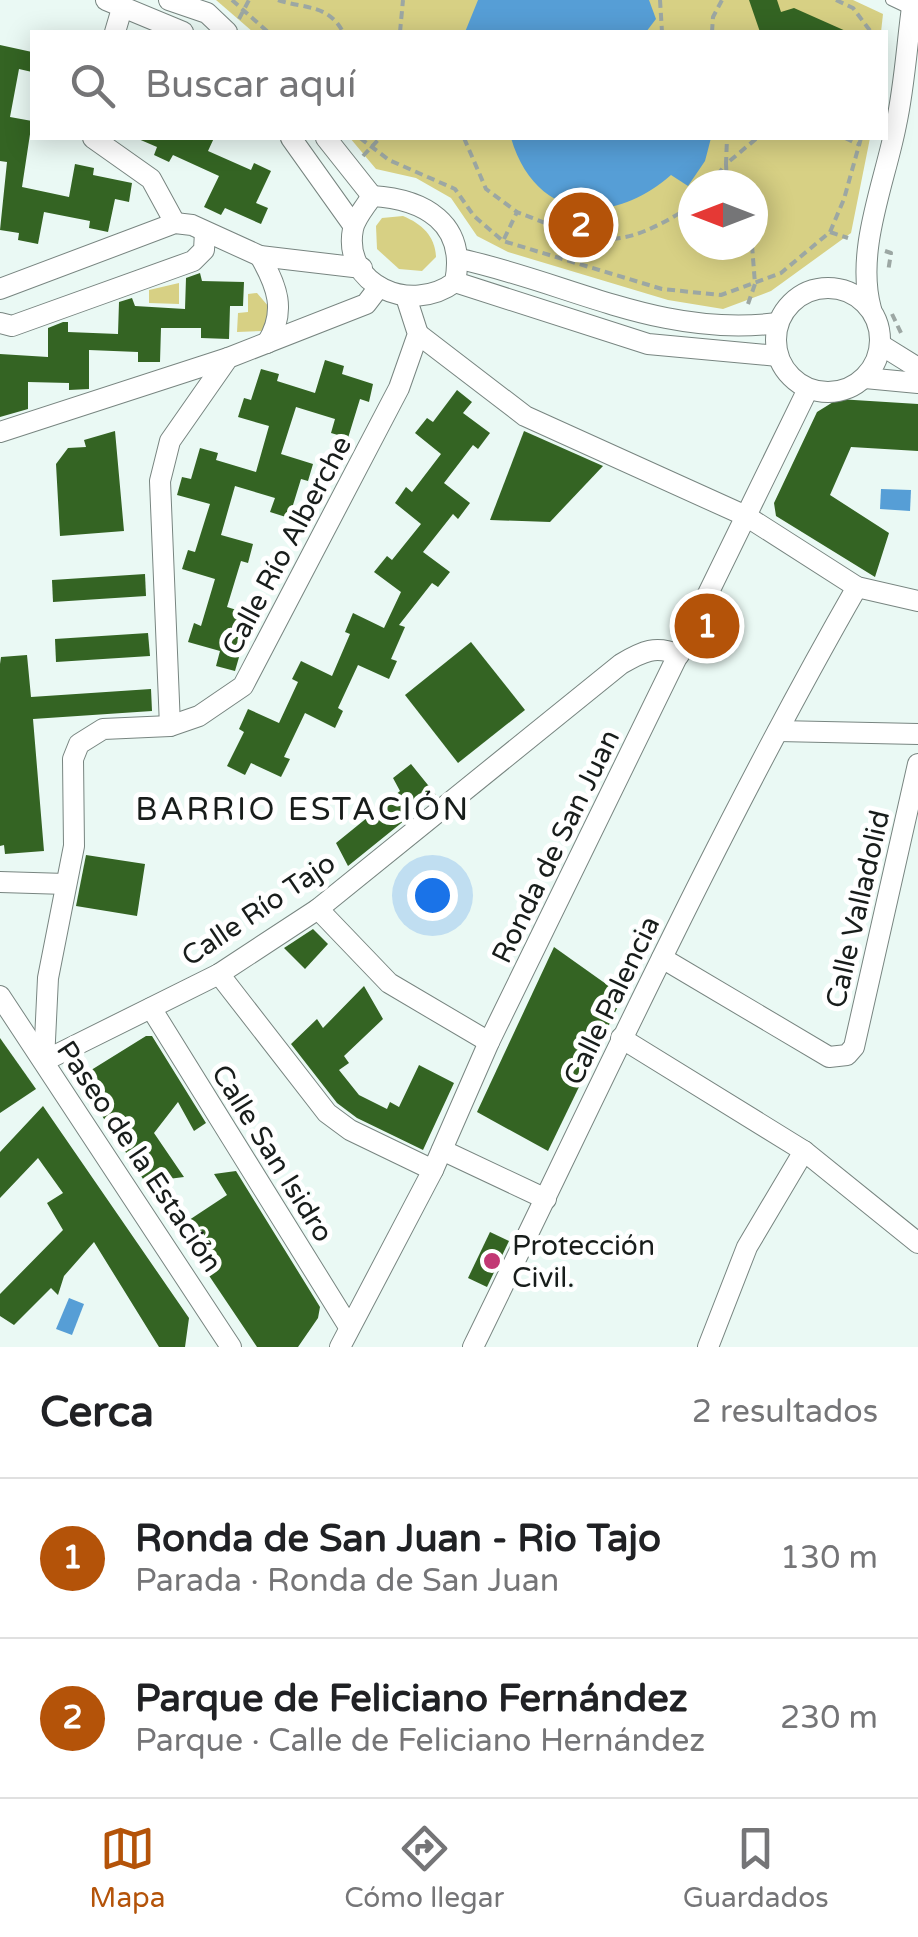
<!DOCTYPE html>
<html lang="es">
<meta charset="utf-8">
<style>
body{margin:0;font-family:"Varela Round",sans-serif;background:#f2f2f2;color:#202124}
.compass{position:absolute;left:678px;top:170px;width:90px;height:90px;border-radius:50%;background:#fff;box-shadow:0 5px 25px #0003;rotate:270deg}
.you{position:absolute;left:432px;top:895px;width:35px;height:35px;margin:-25px;border:8px solid #fff;border-radius:50%;background:#1a73e8;box-shadow:0 0 0 15px #1a73e833}
.badge{display:grid;place-items:center;width:65px;height:65px;border-radius:50%;background:#b45309;color:#fff;font-size:32px;font-weight:700}
.pin{position:absolute;translate:-50% -50%;border:5px solid #fff;box-shadow:0 2px 10px #0006}
.list{margin:0;padding:0;list-style:none}
h2{display:flex;justify-content:space-between;align-items:center;height:130px;margin:0;padding:0 40px;font-size:42px}
h2 small{font-size:32px;font-weight:400;color:#757577}
.list li{display:grid;grid-template-columns:65px 1fr auto;gap:30px;align-items:center;box-sizing:border-box;height:160px;padding:0 40px;border-top:2px solid #e0e0e0}
.list b{display:block;font-size:38px;white-space:nowrap}
.list p{margin:0;font-size:32px;white-space:nowrap;color:#757577}
.list em{font-size:32px;font-style:normal;color:#757577}
.icon{flex:none;width:55px;height:55px;fill:none;stroke:currentColor;stroke-width:2;stroke-linecap:round;stroke-linejoin:round}
.map{position:relative;flex:none;width:918px;height:1347px;overflow:hidden}
.search{position:absolute;background:#fff;box-shadow:0 5px 25px #0003;left:30px;right:30px;top:30px;height:110px;display:flex;align-items:center;gap:25px;box-sizing:border-box;padding:0 35px;border-radius:0px;color:#757577;font-size:38px}
.sheet{height:450px;background:#fff}
nav{display:flex;justify-content:space-around;align-items:center;box-sizing:border-box;height:140px;border-top:2px solid #e0e0e0;background:#fff;font-size:28px;color:#757577}
nav a{display:grid;justify-items:center;gap:5px}
nav .on{color:#b45309}
.map>svg:first-child{display:block}
.green{fill:#d7d084;fill-rule:evenodd}
.water{fill:#569ed6}
.building{fill:#346423}
.lines{fill:none;stroke-linecap:round;stroke-linejoin:round}
.service-casing{stroke:#788580;stroke-width:12}
.minor-casing{stroke:#788580;stroke-width:22}
.path{stroke:#9ca7a3;stroke-width:4;stroke-dasharray:8 5;stroke-linecap:butt}
.service{stroke:#fff;stroke-width:10}
.minor{stroke:#fff;stroke-width:20}
.poi-dot{fill:#c23974;stroke:#fff;stroke-width:4}
.labels{text-anchor:middle;stroke-width:10;stroke-linejoin:round;paint-order:stroke}
.street-label{font-size:28px;fill:#181d1b;stroke:#fff}
.poi-label{font-size:28px;fill:#181d1b;stroke:#fff;text-anchor:start}
.quarter-label{font-size:32px;letter-spacing:2.5px;fill:#181d1b;stroke:#fff}
</style>
<div class="map">
<svg width="918" height="1347" viewBox="0 0 918 1347">
<rect width="100%" height="100%" fill="#eaf9f4"/>
<g class="green">
<polygon points="216,0 853,0 883,14 881,32 253,32"/>
<path d="M350 138H870L851 233 771 291 723 309 668 300 508 252 477 236 451 198 416 178 376 169ZM693 185H753V245H693Z"/>
<path d="M403 216C422 224 435 236 436 257L422 271 399 269 377 249 376 226 382 218Z"/>
<polygon points="179,283 179,304 149,303 149,290"/>
<polygon points="257,293 269,307 268,323 262,331 237,332 238,313 248,312 248,294"/>
</g>
<g class="water">
<polygon points="478,0 649,0 656,19 646,32 465,32"/>
<path d="M511 138H711L705 161 688 186 671 175C611 228 535 220 511 138Z"/>
<polygon points="881,489 911,490 910,511 880,509"/>
<polygon points="69,1298 84,1304 72,1335 56,1329"/>
</g>
<g class="building">
<polygon points="749,0 777,0 781,12 794,8 848,32 760,32"/>
<polygon points="0,45 32,52 32,72 19,69 10,117 32,121 22,187 69,197 75,164 94,168 93,175 132,183 129,202 115,199 108,232 89,228 90,221 44,212 38,244 18,240 19,233 0,230 7,162 0,161"/>
<polygon points="136,138 214,138 208,151 251,170 254,163 271,171 256,203 268,208 261,224 225,208 221,215 204,207 219,176 173,155 169,162 154,155 157,147"/>
<polygon points="200,273 202,281 244,282 243,306 230,306 229,339 201,338 201,328 161,328 160,362 138,362 138,352 89,350 89,389 69,390 69,383 28,382 28,409 0,417 0,354 48,357 48,328 63,322 68,322 68,332 118,334 119,302 132,298 135,306 185,309 186,278"/>
<polygon points="325,360 344,366 342,374 373,384 369,402 360,399 348,438 331,433 335,419 296,407 281,454 313,464 308,481 301,479 289,518 270,512 275,498 235,486 221,535 253,544 248,563 241,561 227,607 259,617 254,635 246,633 235,671 216,666 220,651 188,642 194,623 201,626 215,579 182,569 188,550 195,552 210,504 177,495 182,477 191,479 200,448 218,453 216,460 256,472 269,426 238,417 244,398 251,400 261,369 279,374 277,381 315,393"/>
<polygon points="457,390 472,402 463,413 490,433 478,449 473,445 444,483 470,503 458,519 453,514 423,552 450,572 438,587 432,583 399,625 405,627 391,659 397,661 389,679 358,665 338,708 343,711 335,728 305,713 284,757 290,759 281,777 251,763 245,775 227,766 244,732 239,729 248,709 279,723 298,682 292,679 301,661 332,676 350,634 345,632 353,613 384,628 401,592 374,572 387,556 392,560 421,524 395,503 406,487 412,492 441,454 415,433 427,418 433,422"/>
<polygon points="838,399 918,404 918,451 851,447 830,495 889,533 875,577 776,516 774,503 817,412"/>
<polygon points="115,431 124,531 60,536 56,464 68,448 86,447 84,440"/>
<polygon points="524,431 603,466 550,522 490,520"/>
<polygon points="145,574 146,596 53,602 52,580"/>
<polygon points="148,633 150,656 56,662 55,639"/>
<polygon points="471,642 525,710 458,763 405,695"/>
<polygon points="27,655 31,697 151,689 152,711 33,719 44,851 5,854 4,845 0,846 0,664 1,657"/>
<polygon points="411,764 436,795 348,866 336,843 400,791 393,778"/>
<polygon points="86,855 145,864 137,916 76,906"/>
<polygon points="313,929 328,944 305,969 284,948"/>
<polygon points="554,947 623,996 548,1151 477,1112"/>
<polygon points="364,986 383,1019 344,1056 349,1063 339,1070 359,1095 387,1109 390,1102 399,1107 419,1065 454,1083 423,1150 357,1118 337,1103 291,1044 317,1019 323,1028"/>
<polygon points="146,1036 152,1036 206,1123 194,1131 178,1102 154,1133 184,1177 145,1182 82,1085 88,1072"/>
<polygon points="0,1038 36,1089 0,1113"/>
<polygon points="43,1106 189,1318 185,1347 159,1347 94,1242 64,1276 58,1295 51,1288 14,1325 0,1316 0,1294 63,1230 47,1203 63,1193 38,1158 0,1198 0,1152"/>
<polygon points="236,1171 320,1307 318,1318 298,1347 257,1347 177,1228 227,1195 214,1174"/>
<polygon points="490,1232 509,1241 487,1287 468,1278"/>
</g>
<g class="lines">
<g class="service-casing">
<polyline id="service" points="891,0 910,9"/>
</g>
<g class="minor-casing">
<g id="minor">
<polyline points="106,0 183,32"/>
<polyline points="169,0 207,13 227,32"/>
<polyline points="115,32 123,5"/>
<polyline points="93,138 151,179 175,223"/>
<polyline points="291,138 353,225"/>
<polyline points="326,138 372,196"/>
<path d="M372 196C424 199 467 223 455 282 411 315 342 285 353 229 355 218 366 206 372 196Z"/>
<path d="M260 256C277 286 287 311 267 343"/>
<path d="M460 259C570 283 661 338 778 323"/>
<polyline points="455,282 648,344 778,356"/>
<circle cx="828" cy="340" r="52"/>
<polyline points="0,289 175,223 192,225 260,256 362,268"/>
<path d="M407 300 418 334 399 388 243 686 199 716 170 726 103 729 79 744 73 759 74 846 48 978 44 1061 219 974 318 909 621 664C643 651 656 645 679 655"/>
<path d="M871 309C855 251 885 182 896 125 905 84 907 41 913 0"/>
<polyline points="0,323 12,326 193,261 204,250 205,232"/>
<polyline points="418,334 525,416 746,516 857,587 918,601"/>
<polyline points="881,345 918,368"/>
<polyline points="865,378 918,383"/>
<polyline points="0,432 228,358"/>
<polyline points="170,726 160,481 170,441 228,358 366,304 379,287"/>
<polyline points="778,731 918,734"/>
<polyline points="0,882 66,884"/>
<polyline points="318,909 389,983 489,1042"/>
<polyline points="662,958 829,1057 847,1055 854,1047 918,764"/>
<polyline points="219,974 327,1113 350,1130 433,1170"/>
<polyline points="0,996 231,1347"/>
<polyline points="151,1008 349,1327"/>
<polyline points="621,1038 804,1151 918,1243"/>
<polyline points="442,1150 546,1199"/>
<polyline points="340,1347 433,1170 489,1042 808,389"/>
<path d="M473 1347C598 1092 716 833 857 587"/>
<polyline points="708,1347 747,1247 804,1151"/>
</g>
</g>
<g class="path">
<polyline points="232,0 268,32"/>
<path d="M278 0C305 9 328 4 343 32"/>
<polyline points="660,0 662,32"/>
<polyline points="836,0 853,8 871,32"/>
<polyline points="239,19 249,0"/>
<polyline points="400,32 403,0"/>
<polyline points="712,32 713,17 722,0"/>
<polyline points="360,138 389,160 455,189 474,216 503,241 662,289 721,295 781,273 830,232 844,199 861,138"/>
<polyline points="464,138 486,189 517,212"/>
<polyline points="845,138 860,145"/>
<polyline points="363,156 380,138"/>
<polyline points="709,185 726,164 727,138"/>
<polyline points="727,185 726,164 757,138"/>
<polyline points="830,232 848,238"/>
<path d="M504 239 517 212C599 244 615 254 693 205"/>
<polyline points="885,251 891,253 888,272"/>
<polyline points="748,304 755,284 752,245"/>
<polyline points="892,314 901,333"/>
</g>
<use href="#service" class="service"/>
<use href="#minor" class="minor"/>
</g>
<circle class="poi-dot" cx="492" cy="1261" r="10"/>
<g class="labels">
<g class="street-label">
<text transform="translate(286 545) rotate(-62)" y="10">Calle Río Alberche</text>
<text transform="translate(555 846) rotate(-64)" y="10">Ronda de San Juan</text>
<text transform="translate(258 909) rotate(-34)" y="10">Calle Río Tajo</text>
<text transform="translate(857 909) rotate(-77)" y="10">Calle Valladolid</text>
<text transform="translate(611 1000) rotate(-64)" y="10">Calle Palencia</text>
<text transform="translate(273 1153) rotate(58)" y="10">Calle San Isidro</text>
<text transform="translate(140 1156) rotate(56)" y="10">Paseo de la Estación</text>
</g>
<g class="poi-label">
<text x="512" y="1255">Protección<tspan x="512" dy="32">Civil.</tspan></text>
</g>
<g class="quarter-label">
<text x="303" y="820">BARRIO ESTACIÓN</text>
</g>
</g>
</svg>
<svg class="compass" viewBox="-18 -18 36 36"><path d="M0-13l5 13h-10z" fill="#e53935"/><path d="M0 13l5-13h-10z" fill="#757577"/></svg>
<div class="you"></div>
<div class="pin badge" style="left:707px;top:626px">1</div>
<div class="pin badge" style="left:581px;top:225px">2</div>
<div class="search"><svg class="icon" aria-label="search" viewBox="0 0 24 24"><circle cx="10" cy="10" r="6"/><path d="M15 15l6 6"/></svg>Buscar aquí</div>
</div>
<section class="sheet">
<h2>Cerca<small>2 resultados</small></h2>
<ul class="list">
<li><span class="badge">1</span><div><b>Ronda de San Juan - Rio Tajo</b><p>Parada · Ronda de San Juan</p></div><em>130 m</em></li>
<li><span class="badge">2</span><div><b>Parque de Feliciano Fernández</b><p>Parque · Calle de Feliciano Hernández</p></div><em>230 m</em></li>
</ul>
</section>
<nav>
<a class="on"><svg class="icon" aria-label="map" viewBox="0 0 24 24"><path d="M3 6l6-2 6 2 6-2v14l-6 2-6-2-6 2zM9 4v14M15 6v14"/></svg>Mapa</a>
<a><svg class="icon" aria-label="directions" viewBox="0 0 24 24"><path d="M12 3l9 9-9 9-9-9zM9 14v-3h6M13 9l2 2-2 2"/></svg>Cómo llegar</a>
<a><svg class="icon" aria-label="saved" viewBox="0 0 24 24"><path d="M7 4h10v16l-5-4-5 4z"/></svg>Guardados</a>
</nav>
